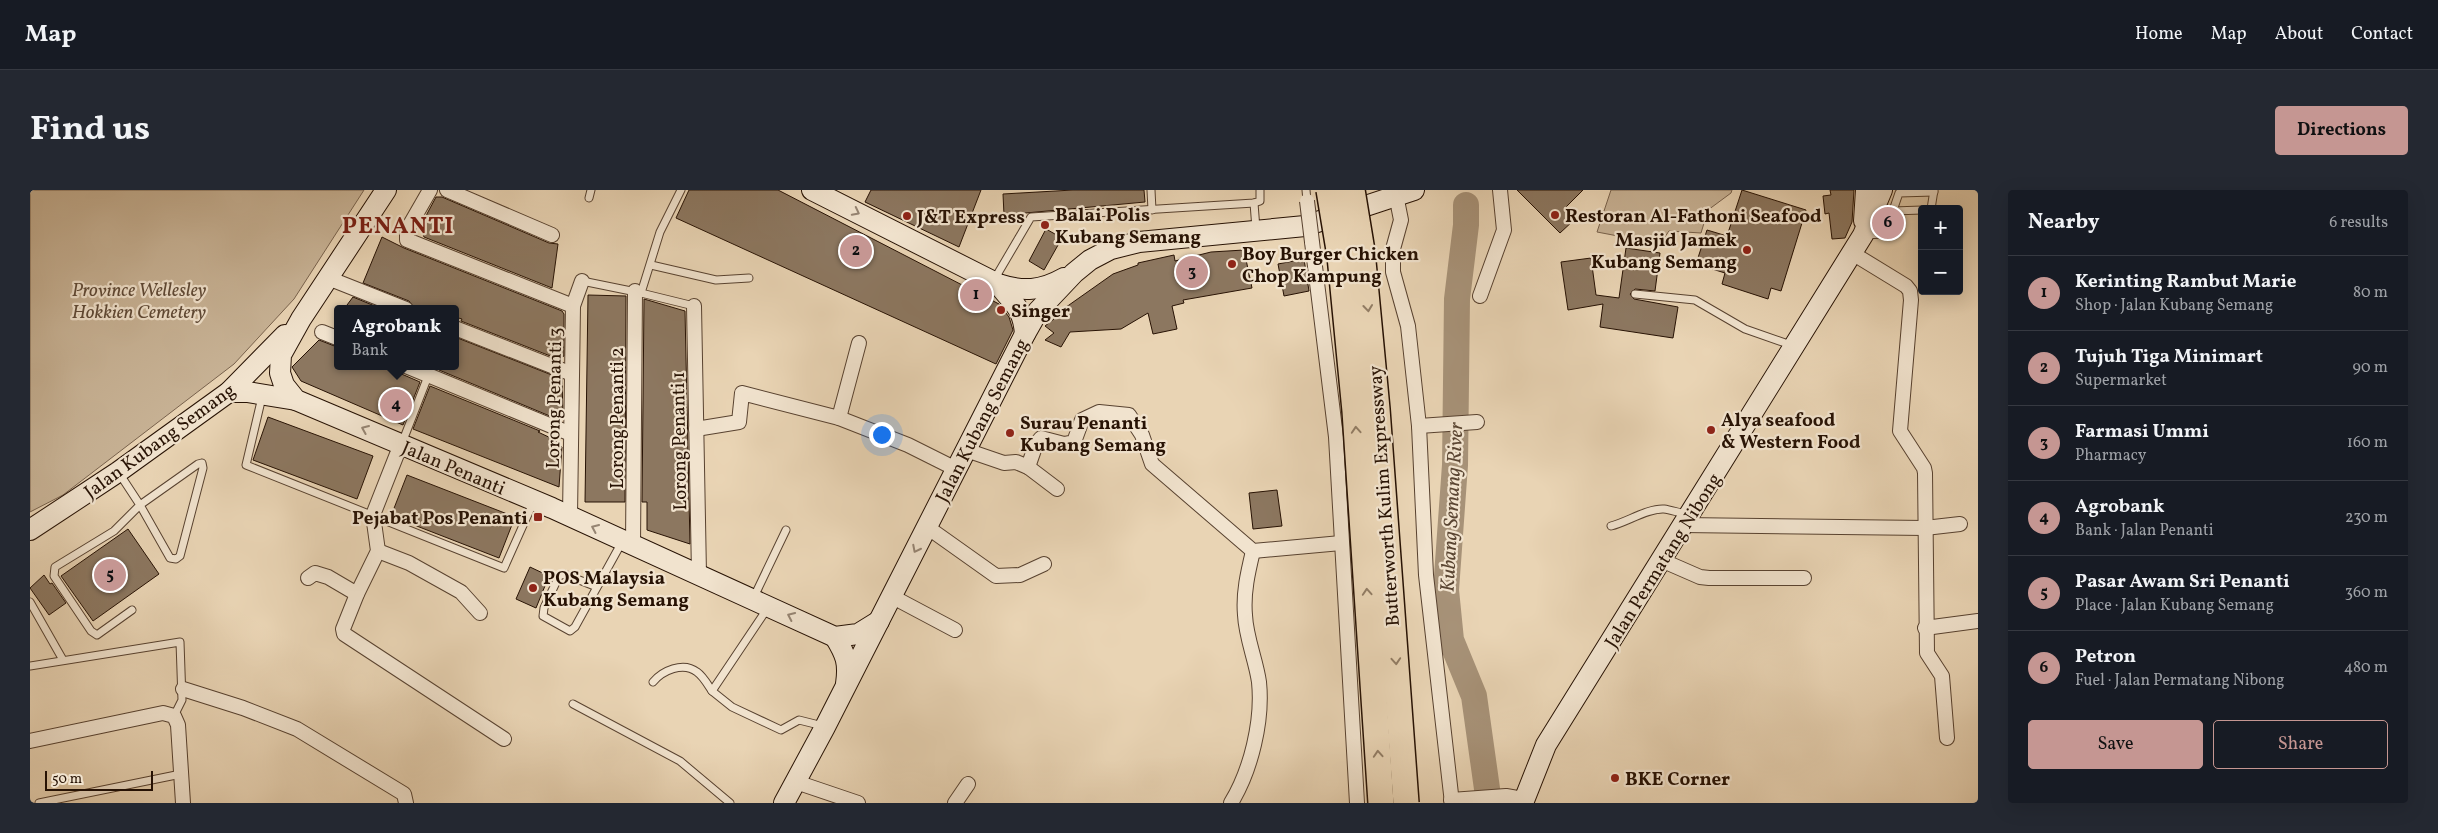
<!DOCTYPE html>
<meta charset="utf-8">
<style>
body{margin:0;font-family:Vollkorn,serif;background:#242831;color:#f1f3f6}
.controls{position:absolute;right:15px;top:15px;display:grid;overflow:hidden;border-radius:5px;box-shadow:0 5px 20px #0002}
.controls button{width:45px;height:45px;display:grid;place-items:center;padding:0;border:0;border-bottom:1px solid #363941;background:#171b24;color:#f1f3f6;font:25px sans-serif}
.scale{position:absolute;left:15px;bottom:12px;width:108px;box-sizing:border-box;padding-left:5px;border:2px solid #271204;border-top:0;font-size:14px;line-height:18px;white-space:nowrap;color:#271204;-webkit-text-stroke:4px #f1e3ce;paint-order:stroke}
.you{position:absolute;left:851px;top:244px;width:18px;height:18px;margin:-12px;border:4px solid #fff;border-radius:50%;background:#1a73e8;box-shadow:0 0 0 8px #1a73e833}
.badge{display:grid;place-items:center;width:32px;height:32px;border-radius:50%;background:#c59692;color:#111;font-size:16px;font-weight:700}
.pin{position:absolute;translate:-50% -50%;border:2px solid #fff;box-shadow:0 1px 5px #0006}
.popup{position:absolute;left:304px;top:115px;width:125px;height:65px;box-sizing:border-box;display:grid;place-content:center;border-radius:5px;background:#171b24;filter:drop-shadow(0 1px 4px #0005);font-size:16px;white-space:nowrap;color:#9ea1a6}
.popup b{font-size:19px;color:#f1f3f6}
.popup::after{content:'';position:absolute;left:50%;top:100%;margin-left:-10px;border:10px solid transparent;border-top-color:#171b24}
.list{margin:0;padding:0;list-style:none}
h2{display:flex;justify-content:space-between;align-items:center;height:65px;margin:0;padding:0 20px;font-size:21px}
h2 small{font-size:16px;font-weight:400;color:#9ea1a6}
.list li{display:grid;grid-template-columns:32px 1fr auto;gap:15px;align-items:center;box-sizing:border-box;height:75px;padding:0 20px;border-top:1px solid #363941}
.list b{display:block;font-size:19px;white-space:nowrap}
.list p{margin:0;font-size:16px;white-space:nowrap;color:#9ea1a6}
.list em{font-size:16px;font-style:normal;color:#9ea1a6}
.actions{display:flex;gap:10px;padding:15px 20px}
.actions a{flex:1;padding:11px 0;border:1px solid #c59692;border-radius:5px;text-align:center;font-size:18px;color:#c59692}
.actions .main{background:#c59692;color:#111}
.map{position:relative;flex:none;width:1948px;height:613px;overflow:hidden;border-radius:5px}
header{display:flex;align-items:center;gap:30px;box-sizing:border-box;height:70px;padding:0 25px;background:#171b24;border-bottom:1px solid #363941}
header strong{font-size:24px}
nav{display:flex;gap:28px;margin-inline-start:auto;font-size:18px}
.intro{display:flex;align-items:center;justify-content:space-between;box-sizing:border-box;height:120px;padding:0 30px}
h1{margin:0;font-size:35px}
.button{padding:12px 22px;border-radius:5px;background:#c59692;color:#111;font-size:18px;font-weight:700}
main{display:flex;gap:30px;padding:0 30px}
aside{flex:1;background:#171b24;border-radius:5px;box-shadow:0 5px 20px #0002}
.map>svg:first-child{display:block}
.green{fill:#c8b396;stroke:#78624d}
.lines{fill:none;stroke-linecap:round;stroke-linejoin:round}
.river{stroke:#a79278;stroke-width:26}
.building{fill:#8c7760;stroke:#271204}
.service-casing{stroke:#584230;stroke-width:9}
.minor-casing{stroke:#584230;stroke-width:16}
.secondary-casing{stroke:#271204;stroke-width:22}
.service{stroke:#f1e3ce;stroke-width:7}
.minor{stroke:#f1e3ce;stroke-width:14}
.secondary{stroke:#f1e3ce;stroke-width:20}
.minor-bridge-casing{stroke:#584230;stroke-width:16;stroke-linecap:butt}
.motorway-bridge-casing{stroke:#271204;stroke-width:28;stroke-linecap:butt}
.minor-bridge{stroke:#f1e3ce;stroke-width:14}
.motorway-bridge{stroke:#e9d4b4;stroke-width:25}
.oneway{stroke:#968573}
.oneway2{stroke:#927d65}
.poi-dot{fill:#8f2418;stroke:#f1e3ce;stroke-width:2}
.labels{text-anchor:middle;stroke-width:4.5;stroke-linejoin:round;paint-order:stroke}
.poi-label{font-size:19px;font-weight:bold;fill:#271204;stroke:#f1e3ce;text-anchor:start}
.park-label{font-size:19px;font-style:italic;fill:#5f4a37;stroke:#f1e3ce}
.street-label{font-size:19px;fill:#271204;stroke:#f1e3ce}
.water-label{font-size:20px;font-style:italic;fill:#5a4532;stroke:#f1e3ce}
.district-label{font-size:24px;font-weight:bold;letter-spacing:1px;fill:#7a1f14;stroke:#f1e3ce}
</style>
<header>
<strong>Map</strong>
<nav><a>Home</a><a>Map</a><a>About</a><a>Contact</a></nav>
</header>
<div class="intro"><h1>Find us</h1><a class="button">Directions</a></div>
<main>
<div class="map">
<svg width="1948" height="613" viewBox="0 0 1948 613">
<rect width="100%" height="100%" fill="#e9d4b4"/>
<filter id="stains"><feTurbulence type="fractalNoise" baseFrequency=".004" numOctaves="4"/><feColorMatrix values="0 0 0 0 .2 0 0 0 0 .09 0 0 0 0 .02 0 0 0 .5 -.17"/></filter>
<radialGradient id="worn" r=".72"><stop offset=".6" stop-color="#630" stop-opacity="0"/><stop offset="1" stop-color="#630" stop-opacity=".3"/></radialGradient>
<g class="green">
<polygon points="0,0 334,0 264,109 204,174 33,305 0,322"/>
<polygon points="1581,0 1702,0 1701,3 1678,20 1671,43 1639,41 1630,54 1567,42"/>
</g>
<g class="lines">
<polyline class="river" points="1436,15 1436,35 1427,109 1425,275 1416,400 1421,450 1444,506 1459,613"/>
</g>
<g class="building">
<polygon points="659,0 748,0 969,114 979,127 983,140 966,174 646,28"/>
<polygon points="841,0 951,0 929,57 835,12"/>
<polygon points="1043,0 1114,0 1115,12 974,25 973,4"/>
<polygon points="1487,0 1553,0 1534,19 1544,30 1530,43"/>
<polygon points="1712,0 1776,20 1751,101 1741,98 1738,109 1692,94 1695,83 1666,74 1677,40 1697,46"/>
<polygon points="1800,0 1824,0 1822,32 1815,48 1802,49 1799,23 1795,24 1793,6 1801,5"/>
<polygon points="406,7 412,7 519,53 528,54 522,98 394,47 390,37"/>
<polygon points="1016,39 1032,48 1014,80 999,71"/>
<polygon points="352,47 374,58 532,121 534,124 534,166 528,169 431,131 432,129 425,127 425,119 385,119 379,111 333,93"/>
<polygon points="1596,58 1630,63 1625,101 1605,99 1600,104 1604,109 1648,117 1643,148 1570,137 1573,114 1538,120 1531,72 1561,68 1566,105 1589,108"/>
<polygon points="1214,60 1222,98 1153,110 1154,113 1142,116 1147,139 1123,144 1118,123 1091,139 1040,142 1031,157 1015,150 1024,143 1015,136 1024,129 1022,127 1083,84 1108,75 1108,73 1144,65 1145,71 1181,62"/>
<polygon points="1274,69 1279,101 1254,106 1248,74"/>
<polygon points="558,105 596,106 595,312 555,312"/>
<polygon points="323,107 352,119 314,119"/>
<polygon points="614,109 655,121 660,354 617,340 617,312 612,312"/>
<polygon points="425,147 532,189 533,225 527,229 409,180 411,176 425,176"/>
<polygon points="289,150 307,157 307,176 353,176 390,192 373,235 271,191 262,177"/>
<polygon points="400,196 510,241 508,242 525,250 532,257 529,297 383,239"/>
<polygon points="238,227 343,266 327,309 223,270"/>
<polygon points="377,285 485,327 469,368 361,326"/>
<polygon points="1247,300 1252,336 1223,339 1219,303"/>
<polygon points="98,339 129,384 63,431 31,386"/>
<polygon points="500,377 519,386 506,418 486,409"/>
<polygon points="14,385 20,394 22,393 36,413 19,425 0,398"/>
</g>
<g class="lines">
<g class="service-casing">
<g id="service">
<polyline points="1121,0 1122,20"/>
<polyline points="1276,0 1277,11"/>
<polyline points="559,8 561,0"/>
<polyline points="1224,13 1226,39"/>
<polyline points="1901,19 1904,0"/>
<polyline points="1863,21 1892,20"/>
<polyline points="1836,45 1853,44 1856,41 1869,3 1904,2"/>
<polyline points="621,75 686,90 719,88"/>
<polyline points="964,90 1001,27 1224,13 1230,11 1230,0"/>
<polyline points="552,91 611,103 664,116"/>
<polyline points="611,103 630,42 651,0"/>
<polyline points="1605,104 1665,110 1715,139 1761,155"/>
<polyline points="232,207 216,275 474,378 503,313"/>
<polyline points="372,253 402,176"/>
<polyline points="89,283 110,315 140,368 146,369 150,366 173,278 172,273 168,274 110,315 84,341 25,377 24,386 61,441 67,445 102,420"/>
<path d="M1581 336C1597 332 1618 318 1634 319 1641 320 1650 323 1657 324"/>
<polyline points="567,397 534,384 529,386 514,418 513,426 540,441 545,437 592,352"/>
<polyline points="723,409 756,340"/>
<polyline points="0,412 33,470"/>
<polyline points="0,476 150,452 152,510 144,526"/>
<path d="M623 492C632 481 653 471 667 482 673 486 678 495 682 501L737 419"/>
<polyline points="682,501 702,517 751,540 769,530 793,536"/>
<polyline points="543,514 650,571 700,613"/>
<polyline points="9,613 151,584"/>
</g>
</g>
<g class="minor-casing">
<g id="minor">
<polyline points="400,0 377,40 377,50 543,116"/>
<polyline points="417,0 522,45"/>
<polyline points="1365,0 1371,30 1363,59 1363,82 1378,136 1389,236 1396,385 1422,613"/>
<polyline points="1282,52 1306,247 1327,613"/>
<polyline points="1822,63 1876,96 1880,101 1881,110 1870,241 1894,278 1895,283 1897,463 1912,486 1917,548"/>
<polyline points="298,88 376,119"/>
<polyline points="1450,106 1474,40 1470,0"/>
<polyline points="664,116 669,384"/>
<polyline points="425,138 542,184"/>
<polyline points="292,142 307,148"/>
<polyline points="376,176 541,244"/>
<polyline points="809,228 829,153"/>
<polyline points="1389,236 1447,232"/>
<polyline points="666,239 709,232 712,203 809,228 878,255 926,279"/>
<polyline points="371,254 343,325 348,361 327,404 313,439 314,444 474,549"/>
<polyline points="936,260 974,273 986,272 998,277 1006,254 1011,248 1034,254 1044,252 1052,230 1069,222 1099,225 1112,245 1122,274 1223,361 1311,353"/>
<polyline points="998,277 1027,299"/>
<polyline points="540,326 543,116 552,91"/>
<polyline points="1653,335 1895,338 1930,334"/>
<polyline points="897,337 966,386 990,385 1014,374"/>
<polyline points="603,355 605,101"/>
<polyline points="348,361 379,373 431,402 450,423"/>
<polyline points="1631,370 1670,387 1679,388 1774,388"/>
<polyline points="278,388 285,383 298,387 327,404"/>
<polyline points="861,406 925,440"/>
<polyline points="1895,438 1948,431"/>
<polyline points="153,499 213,518 267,539 374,604 376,613"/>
<polyline points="0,551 133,523 144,526 148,535 153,613"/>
<polyline points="766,592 828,613"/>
<polyline points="1421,610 1476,606 1493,609"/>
<polyline points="925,613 938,594"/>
<path d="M1201 613C1221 580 1233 531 1229 492 1226 470 1216 448 1215 425 1213 403 1218 382 1223 361"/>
</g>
</g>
<g class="secondary-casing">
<g id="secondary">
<polyline points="356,0 271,129 251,165 250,183 254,195 266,210 522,318 805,447 828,444 849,431"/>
<path d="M782 0 968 94C993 102 1011 101 1034 88"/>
<polyline points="1834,31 1836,0"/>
<path d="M968 94C983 114 993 117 995 144"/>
<polyline points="199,202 217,202 266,210"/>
<polyline points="0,340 88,282 199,202 255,145"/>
<path d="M805 447C816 465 819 473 816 494"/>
<polyline points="754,613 795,537 995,144 1008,121 1044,83 1060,70 1081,59 1109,52 1275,36 1384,0"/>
<polyline points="1493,613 1516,555 1833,45 1852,0"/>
</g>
</g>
<use href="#service" class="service"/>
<use href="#minor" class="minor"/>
<use href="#secondary" class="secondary"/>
<g class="minor-bridge-casing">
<polyline id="minor-bridge" points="1277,11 1282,52"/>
</g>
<g class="motorway-bridge-casing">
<g id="motorway-bridge">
<polyline points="1299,0 1310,66 1325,221 1351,613"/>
<polyline points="1322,0 1332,61 1347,219 1376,613"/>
</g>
</g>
<use href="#minor-bridge" class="minor-bridge"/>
<use href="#motorway-bridge" class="motorway-bridge"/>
</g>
<defs><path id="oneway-chevron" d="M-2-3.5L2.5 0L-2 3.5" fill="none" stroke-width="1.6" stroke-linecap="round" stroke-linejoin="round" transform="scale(1.25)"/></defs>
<g class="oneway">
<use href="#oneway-chevron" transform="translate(826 22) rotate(27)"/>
<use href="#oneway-chevron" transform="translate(335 239) rotate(-157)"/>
<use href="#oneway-chevron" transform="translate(565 338) rotate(-156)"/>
<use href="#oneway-chevron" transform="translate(886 359) rotate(117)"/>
<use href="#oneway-chevron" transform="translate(761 426) rotate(-155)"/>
</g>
<g class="oneway2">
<use href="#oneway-chevron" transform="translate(1338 118) rotate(84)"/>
<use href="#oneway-chevron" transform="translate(1326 240) rotate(-94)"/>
<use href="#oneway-chevron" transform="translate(1337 402) rotate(-94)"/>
<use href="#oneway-chevron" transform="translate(1366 471) rotate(86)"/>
<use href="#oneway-chevron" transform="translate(1348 564) rotate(-94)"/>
</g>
<g class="poi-dot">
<circle cx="1525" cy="25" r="5"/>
<circle cx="877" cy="26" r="5"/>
<circle cx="1015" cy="35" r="5"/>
<circle cx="1717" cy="60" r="5"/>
<circle cx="1202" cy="74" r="5"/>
<circle cx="971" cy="120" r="5"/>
<circle cx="1681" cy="240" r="5"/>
<circle cx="980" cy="243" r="5"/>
<rect x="503" y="322" width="10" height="10" rx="2.5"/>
<circle cx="503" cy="398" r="5"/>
<circle cx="1585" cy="588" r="5"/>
</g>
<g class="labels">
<g class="poi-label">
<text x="1025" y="31">Balai Polis<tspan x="1025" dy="22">Kubang Semang</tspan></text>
<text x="1535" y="32">Restoran Al-Fathoni Seafood</text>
<text x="887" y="33">J&amp;T Express</text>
<text x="1707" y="56" text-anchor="end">Masjid Jamek<tspan x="1707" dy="22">Kubang Semang</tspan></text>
<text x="1212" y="70">Boy Burger Chicken<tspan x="1212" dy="22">Chop Kampung</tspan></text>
<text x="981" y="127">Singer</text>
<text x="1691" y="236">Alya seafood<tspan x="1691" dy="22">&amp; Western Food</tspan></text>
<text x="990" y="239">Surau Penanti<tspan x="990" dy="22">Kubang Semang</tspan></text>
<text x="498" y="334" text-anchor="end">Pejabat Pos Penanti</text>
<text x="513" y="394">POS Malaysia<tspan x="513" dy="22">Kubang Semang</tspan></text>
<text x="1595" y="595">BKE Corner</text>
</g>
<g class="park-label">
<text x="109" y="106">Province Wellesley<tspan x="109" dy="22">Hokkien Cemetery</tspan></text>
</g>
<g class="street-label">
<text transform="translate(523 208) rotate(-89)" y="7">Lorong Penanti 3</text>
<text transform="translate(586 228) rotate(-90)" y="7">Lorong Penanti 2</text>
<text transform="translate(951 230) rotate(-63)" y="7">Jalan Kubang Semang</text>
<text transform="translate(129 250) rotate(-36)" y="7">Jalan Kubang Semang</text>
<text transform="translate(648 251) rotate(-91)" y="7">Lorong Penanti 1</text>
<text transform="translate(424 277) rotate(23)" y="7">Jalan Penanti</text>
<text transform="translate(1353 306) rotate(-94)" y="7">Butterworth Kulim Expressway</text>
<text transform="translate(1632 370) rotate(-58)" y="7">Jalan Permatang Nibong</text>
</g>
<g class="water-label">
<text transform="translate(1421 317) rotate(-87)" y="7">Kubang Semang River</text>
</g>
<g class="district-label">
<text x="368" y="43">PENANTI</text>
</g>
</g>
<rect width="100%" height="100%" filter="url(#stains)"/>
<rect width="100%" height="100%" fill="url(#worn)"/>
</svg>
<div class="controls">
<button>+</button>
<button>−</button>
</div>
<div class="scale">50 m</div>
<div class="you"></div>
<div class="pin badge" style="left:946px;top:105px">1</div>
<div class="pin badge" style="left:826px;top:61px">2</div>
<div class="pin badge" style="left:1162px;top:82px">3</div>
<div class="pin badge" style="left:366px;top:215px">4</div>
<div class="popup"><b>Agrobank</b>Bank</div>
<div class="pin badge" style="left:80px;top:385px">5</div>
<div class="pin badge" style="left:1858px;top:33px">6</div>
</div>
<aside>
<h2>Nearby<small>6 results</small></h2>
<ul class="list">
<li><span class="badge">1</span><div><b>Kerinting Rambut Marie</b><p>Shop · Jalan Kubang Semang</p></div><em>80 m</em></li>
<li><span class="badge">2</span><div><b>Tujuh Tiga Minimart</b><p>Supermarket</p></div><em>90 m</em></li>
<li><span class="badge">3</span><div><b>Farmasi Ummi</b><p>Pharmacy</p></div><em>160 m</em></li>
<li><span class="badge">4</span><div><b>Agrobank</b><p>Bank · Jalan Penanti</p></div><em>230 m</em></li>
<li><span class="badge">5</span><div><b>Pasar Awam Sri Penanti</b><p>Place · Jalan Kubang Semang</p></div><em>360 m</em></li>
<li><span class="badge">6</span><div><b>Petron</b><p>Fuel · Jalan Permatang Nibong</p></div><em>480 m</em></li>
</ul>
<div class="actions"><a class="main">Save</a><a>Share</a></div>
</aside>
</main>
